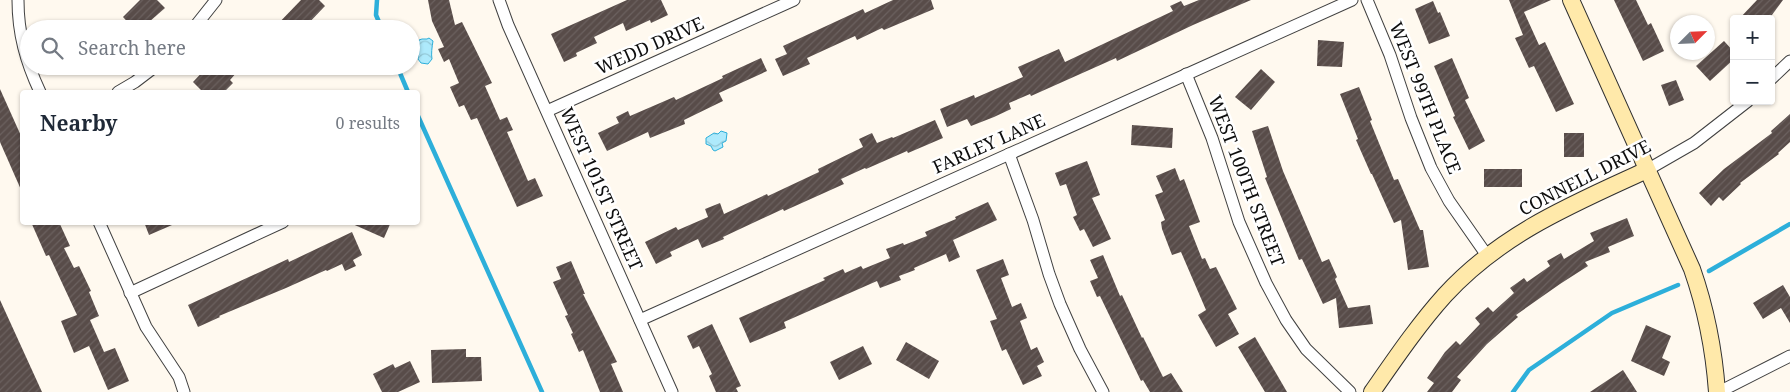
<!DOCTYPE html>
<meta charset="utf-8">
<style>
body{margin:0;font-family:"Noto Serif",serif;background:#f2f2f3;color:#1f2937}
.controls{position:absolute;right:15px;top:15px;display:grid;overflow:hidden;border-radius:5px;box-shadow:0 1px 4px #0004}
.controls button{width:45px;height:45px;display:grid;place-items:center;padding:0;border:0;border-bottom:1px solid #e0e1e3;background:#fff;color:#1f2937;font:25px sans-serif}
.compass{position:absolute;left:1670px;top:15px;width:45px;height:45px;border-radius:50%;background:#fff;box-shadow:0 1px 4px #0004;rotate:66deg}
.list{margin:0;padding:0;list-style:none}
h2{display:flex;justify-content:space-between;align-items:center;height:65px;margin:0;padding:0 20px;font-size:21px}
h2 small{font-size:16px;font-weight:400;color:#747a83}
.icon{flex:none;width:28px;height:28px;fill:none;stroke:currentColor;stroke-width:2;stroke-linecap:round;stroke-linejoin:round}
.map{position:relative;flex:none;width:1790px;height:392px;overflow:hidden}
.search{position:absolute;background:#fff;box-shadow:0 1px 4px #0004;left:20px;top:20px;width:400px;height:55px;display:flex;align-items:center;gap:12px;box-sizing:border-box;padding:0 18px;border-radius:28px;color:#747a83;font-size:19px}
.panel{position:absolute;background:#fff;box-shadow:0 1px 4px #0004;left:20px;top:90px;width:400px;height:135px;border-radius:5px}
.map>svg:first-child{display:block}
.water{fill:url(#water-waves);stroke:#2dafda}
.lines{fill:none;stroke-linecap:round;stroke-linejoin:round}
.stream{stroke:#2dafda;stroke-width:4.5}
.building{fill:url(#building-hatch)}
.street-casing{stroke:#414141;stroke-width:13}
.secondary-casing{stroke:#303030;stroke-width:18}
.street{stroke:#fff;stroke-width:11}
.secondary{stroke:#ffe9aa;stroke-width:16}
.labels{text-anchor:middle;stroke-width:5;stroke-linejoin:round;paint-order:stroke}
.street-label{font-size:18px;fill:#0e0e0e;stroke:#fff}
</style>
<div class="map">
<svg width="1790" height="392" viewBox="0 0 1790 392">
<defs>
<pattern id="water-waves" width="16" height="10" patternUnits="userSpaceOnUse" patternTransform="scale(1.25)"><rect width="16" height="10" fill="#aeeafc"/><path d="M0 5q4-4 8 0t8 0" fill="none" stroke="#94c8d7"/></pattern>
<pattern id="building-hatch" width="6" height="6" patternUnits="userSpaceOnUse" patternTransform="scale(1.25)"><rect width="6" height="6" fill="#584c49"/><path d="M-1 1l2-2M0 6l6-6M5 7l2-2" fill="none" stroke="#6b615f"/></pattern>
</defs>
<rect width="100%" height="100%" fill="#fff9ef"/>
<g class="water">
<path d="M429 38 433 41C432 47 431 54 432 59L428 64 421 63 418 59 419 52 417 46 419 40 422 39H427Z"/>
<polygon points="721,131 727,133 726,141 722,143 723,147 715,151 713,150 711,146 706,144 706,138 714,133 718,134"/>
</g>
<g class="lines">
<g class="stream">
<polyline points="377,0 376,15 382,29"/>
<polyline points="397,66 408,92"/>
<polyline points="418,116 542,392"/>
<polyline points="1709,271 1790,224"/>
<polyline points="1513,392 1529,370 1612,313 1678,285"/>
</g>
</g>
<g class="building">
<polygon points="140,0 157,0 165,8 141,29 134,29 123,17"/>
<polygon points="301,0 319,0 325,6 303,29 273,29"/>
<polygon points="428,0 449,0 455,25 462,22 492,83 485,86 500,120 507,117 513,130 507,132 528,181 535,178 543,196 517,207 477,118 471,120 464,105 459,107 450,87 459,83 449,59 444,62 438,49 444,47 432,21"/>
<polygon points="627,0 661,0 668,15 651,23 650,20 626,31 623,23 594,37 597,43 576,53 577,56 564,62 551,34"/>
<polygon points="893,0 931,0 934,9 884,30 882,28 857,40 855,36 807,58 810,64 783,76 775,59 787,54 783,46 863,9 865,13"/>
<polygon points="1199,0 1251,0 1193,25 1117,61 1116,58 1031,96 1030,94 1009,103 1011,109 994,117 971,126 967,119 947,127 940,109 974,95 975,98 1023,77 1018,67 1059,49 1065,62 1173,11 1170,6 1181,1 1184,6"/>
<polygon points="1509,0 1551,0 1524,12 1539,45 1545,42 1574,104 1556,112 1534,66 1529,68 1515,38 1523,35"/>
<polygon points="1614,0 1636,0 1648,25 1651,23 1664,51 1643,61"/>
<polygon points="1757,0 1783,0 1769,19 1739,19"/>
<polygon points="1433,1 1438,13 1440,12 1450,36 1429,44 1415,9"/>
<polygon points="1318,40 1344,42 1342,67 1317,66"/>
<polygon points="1724,41 1734,52 1734,59 1710,81 1696,66"/>
<polygon points="761,58 767,71 719,93 723,101 684,120 685,124 650,138 648,132 607,151 598,133 619,123 616,117 628,111 630,116 674,97 676,100 723,78 722,76"/>
<polygon points="1452,58 1469,98 1465,100 1485,141 1469,150 1453,117 1455,116 1434,66"/>
<polygon points="208,66 230,66 237,72 230,80 233,83 224,92 203,92 193,82"/>
<polygon points="1261,69 1275,82 1251,110 1235,97"/>
<polygon points="1676,80 1684,100 1669,106 1661,85"/>
<polygon points="1359,87 1372,120 1370,121 1394,180 1398,179 1420,230 1423,230 1429,267 1408,270 1401,220 1394,223 1372,174 1371,174 1356,140 1358,139 1340,94"/>
<polygon points="0,89 22,138 22,192 0,142"/>
<polygon points="1790,114 1790,142 1778,153 1779,154 1740,183 1741,184 1723,201 1719,197 1711,206 1699,193 1724,169 1772,133 1771,131"/>
<polygon points="935,120 943,138 908,153 907,151 866,169 865,168 841,179 844,184 784,211 783,209 723,237 724,239 702,248 698,239 670,252 672,256 656,264 645,242 676,227 678,230 708,217 705,209 720,203 724,214 767,194 768,196 819,172 818,169 863,147 859,139 872,133 877,143 892,137 893,138"/>
<polygon points="1132,125 1173,128 1172,148 1131,145"/>
<polygon points="1268,126 1283,171 1322,262 1329,259 1337,277 1335,279 1348,308 1370,305 1373,324 1339,328 1336,298 1323,304 1302,259 1299,260 1265,178 1267,177 1252,131"/>
<rect x="1564" y="133" width="20" height="24"/>
<polygon points="1087,161 1100,195 1092,198 1111,239 1093,247 1084,229 1080,231 1073,217 1077,215 1066,184 1060,186 1055,173"/>
<polygon points="1175,168 1180,181 1184,179 1200,222 1189,226 1202,259 1205,258 1210,269 1216,267 1237,309 1228,314 1239,334 1216,347 1198,315 1206,310 1181,252 1172,255 1162,229 1161,222 1165,220 1155,195 1163,192 1156,176"/>
<rect x="1484" y="169" width="38" height="18"/>
<polygon points="988,202 997,220 953,240 960,257 949,262 946,254 914,268 915,270 899,276 901,280 880,288 877,281 784,322 786,328 750,343 739,318 825,280 823,278 843,269 845,273 861,266 863,269 890,258 886,249 903,243 904,245 927,236 925,232 956,219 955,217"/>
<polygon points="1627,218 1634,236 1608,247 1610,252 1585,262 1588,266 1560,284 1516,315 1518,317 1487,344 1457,377 1461,380 1452,392 1427,392 1434,383 1427,378 1445,352 1456,341 1460,345 1480,324 1475,318 1488,307 1493,312 1514,293 1510,288 1524,278 1527,282 1550,266 1547,261 1561,253 1564,259 1594,241 1590,233"/>
<polygon points="31,222 59,222 70,246 64,248 74,268 79,266 91,291 89,292 99,316 90,320 104,352 115,348 129,381 108,390 89,346 74,353 61,321 77,315 49,255 46,256"/>
<polygon points="144,222 179,222 149,235"/>
<polygon points="348,222 391,222 384,238"/>
<polygon points="352,232 362,255 353,260 356,266 345,271 342,264 327,271 326,270 286,288 219,316 220,317 198,327 188,305 288,259 289,262"/>
<polygon points="1103,255 1120,296 1122,295 1142,338 1143,337 1163,377 1171,373 1183,392 1150,392 1143,380 1141,381 1100,296 1097,297 1090,281 1098,278 1090,260"/>
<polygon points="1003,259 1009,275 1001,278 1012,307 1021,303 1027,318 1020,321 1031,350 1037,347 1044,362 1037,366 1042,376 1023,385 1006,349 1002,351 990,321 997,319 976,270"/>
<polygon points="571,261 585,294 583,294 617,362 611,364 623,392 600,392 583,350 579,352 571,334 573,333 565,316 568,315 553,282 561,279 556,267"/>
<polygon points="1783,285 1790,297 1790,323 1781,308 1763,319 1753,303"/>
<polygon points="0,300 42,392 0,392"/>
<polygon points="712,324 741,386 736,388 738,392 716,392 709,376 712,374 699,346 693,349 687,336"/>
<polygon points="1646,325 1671,336 1662,358 1670,362 1664,376 1631,361"/>
<polygon points="1255,337 1287,392 1265,392 1238,347"/>
<polygon points="906,342 939,361 929,379 896,360"/>
<polygon points="863,346 872,364 839,380 830,362"/>
<polygon points="466,349 466,357 481,357 482,381 432,383 431,350"/>
<polygon points="410,361 420,382 398,392 382,392 373,374 393,364 395,368"/>
<polygon points="1623,370 1637,392 1590,392"/>
</g>
<g class="lines">
<g class="street-casing">
<g id="street">
<path d="M18 0C18 34 26 62 40 92"/>
<polyline points="499,0 508,25 672,392"/>
<polyline points="1367,0 1390,55 1411,118 1431,168 1449,201 1488,257"/>
<polyline points="193,29 216,0"/>
<polyline points="1186,74 1212,138 1239,222 1266,283 1286,320 1306,349 1350,392"/>
<polyline points="1771,79 1790,61"/>
<polyline points="118,92 135,82 156,66"/>
<polyline points="547,111 794,0"/>
<polyline points="1009,154 1033,220 1049,274 1060,304 1080,349 1103,392"/>
<polyline points="1647,170 1694,143 1748,101"/>
<polyline points="99,222 146,327 179,377 184,392"/>
<polyline points="130,293 283,222"/>
<polyline points="640,320 1352,0"/>
<polyline points="1719,392 1790,356"/>
</g>
</g>
<g class="secondary-casing">
<g id="secondary">
<path d="M1571 0 1692 269C1706 309 1714 350 1717 392"/>
<path d="M1372 392C1395 359 1418 325 1445 295 1502 233 1573 204 1647 170"/>
</g>
</g>
<use href="#street" class="street"/>
<use href="#secondary" class="secondary"/>
</g>
<g class="labels">
<g class="street-label">
<text transform="translate(650 46) rotate(-24)" y="6">WEDD DRIVE</text>
<text transform="translate(1425 98) rotate(68)" y="6">WEST 99TH PLACE</text>
<text transform="translate(989 144) rotate(-24)" y="6">FARLEY LANE</text>
<text transform="translate(1585 178) rotate(-27)" y="6">CONNELL DRIVE</text>
<text transform="translate(1246 181) rotate(69)" y="6">WEST 100TH STREET</text>
<text transform="translate(601 189) rotate(66)" y="6">WEST 101ST STREET</text>
</g>
</g>
</svg>
<div class="controls">
<button>+</button>
<button>−</button>
</div>
<svg class="compass" viewBox="-18 -18 36 36"><path d="M0-13l5 13h-10z" fill="#e53935"/><path d="M0 13l5-13h-10z" fill="#747a83"/></svg>
<div class="search"><svg class="icon" aria-label="search" viewBox="0 0 24 24"><circle cx="10" cy="10" r="6"/><path d="M15 15l6 6"/></svg>Search here</div>
<section class="panel">
<h2>Nearby<small>0 results</small></h2>
<ul class="list">
</ul>
</section>
</div>
